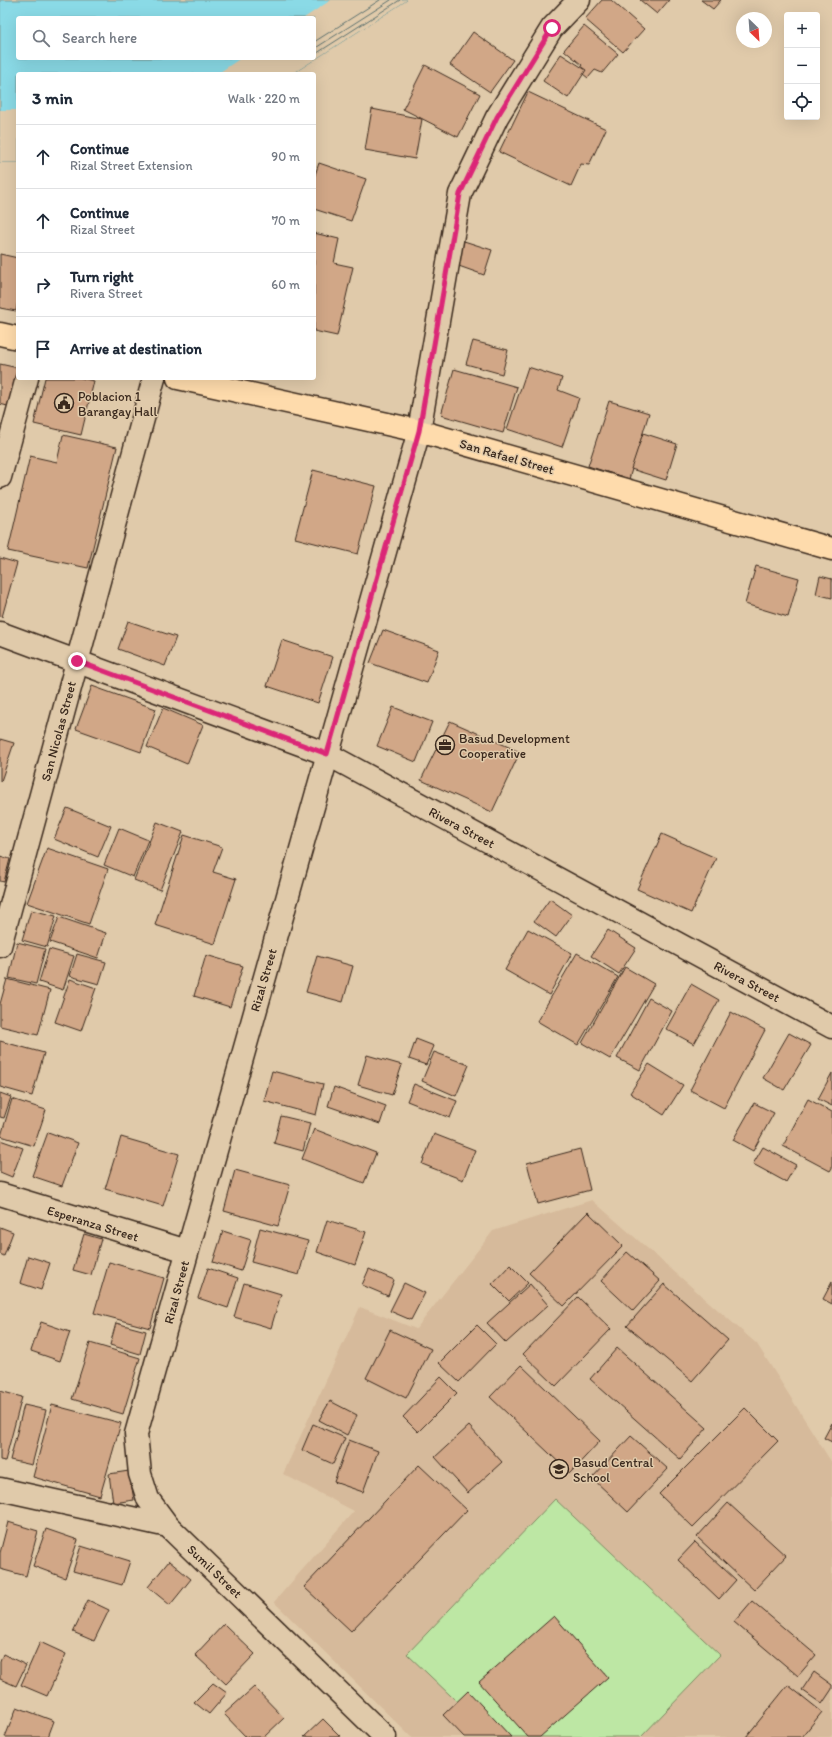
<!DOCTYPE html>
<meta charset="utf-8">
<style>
body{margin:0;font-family:Itim,sans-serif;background:#f2f2f3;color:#1f2937}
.controls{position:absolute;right:12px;top:12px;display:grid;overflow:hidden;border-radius:4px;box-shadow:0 4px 16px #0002}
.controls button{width:36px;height:36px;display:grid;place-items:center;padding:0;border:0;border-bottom:1px solid #e0e1e3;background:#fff;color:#1f2937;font:20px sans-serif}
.compass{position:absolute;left:736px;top:12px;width:36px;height:36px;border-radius:50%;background:#fff;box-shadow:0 4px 16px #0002;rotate:155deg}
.stop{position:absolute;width:12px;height:12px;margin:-9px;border:3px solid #db2777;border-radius:50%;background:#fff}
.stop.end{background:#db2777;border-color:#fff;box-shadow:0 1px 4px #0008}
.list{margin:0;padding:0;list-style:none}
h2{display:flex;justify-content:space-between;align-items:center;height:52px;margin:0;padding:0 16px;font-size:17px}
h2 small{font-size:13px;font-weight:400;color:#747a83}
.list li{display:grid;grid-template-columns:26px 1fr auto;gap:12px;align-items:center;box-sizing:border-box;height:64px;padding:0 16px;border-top:1px solid #e0e1e3}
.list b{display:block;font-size:15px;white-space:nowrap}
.list p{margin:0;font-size:13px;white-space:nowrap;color:#747a83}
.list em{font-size:13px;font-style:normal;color:#747a83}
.icon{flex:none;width:22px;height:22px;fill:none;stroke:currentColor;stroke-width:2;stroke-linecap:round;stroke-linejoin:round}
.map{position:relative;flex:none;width:832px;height:1737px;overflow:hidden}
.search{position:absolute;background:#fff;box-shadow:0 4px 16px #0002;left:16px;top:16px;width:300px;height:44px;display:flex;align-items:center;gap:10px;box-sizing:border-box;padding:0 14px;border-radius:4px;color:#747a83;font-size:15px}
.panel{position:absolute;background:#fff;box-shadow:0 4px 16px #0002;left:16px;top:72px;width:300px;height:308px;border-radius:4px}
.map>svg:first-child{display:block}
.built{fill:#d6ba9b}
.green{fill:#bde7a4;stroke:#7c8861}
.water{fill:#8adae6;stroke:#6a9496;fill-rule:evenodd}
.pier{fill:#e0caaa}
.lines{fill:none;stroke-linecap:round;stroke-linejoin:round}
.shore{stroke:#5b706e;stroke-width:1}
.building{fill:#d1a787;stroke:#3b2a1e}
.minor-casing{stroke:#3b2a1e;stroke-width:25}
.major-casing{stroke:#3b2a1e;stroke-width:25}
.minor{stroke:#e0caaa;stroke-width:22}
.major{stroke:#fedbac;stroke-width:22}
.route{stroke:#db2777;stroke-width:5}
.labels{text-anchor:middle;stroke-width:3;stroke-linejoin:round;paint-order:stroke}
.poi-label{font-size:13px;fill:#3b2a1e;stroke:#e0caaa;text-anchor:start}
.street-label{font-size:13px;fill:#3b2a1e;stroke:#e0caaa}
</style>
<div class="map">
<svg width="832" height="1737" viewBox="0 0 832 1737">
<rect width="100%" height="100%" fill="#e0caaa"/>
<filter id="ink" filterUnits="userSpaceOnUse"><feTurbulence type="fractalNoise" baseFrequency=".025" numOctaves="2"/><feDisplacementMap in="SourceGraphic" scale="8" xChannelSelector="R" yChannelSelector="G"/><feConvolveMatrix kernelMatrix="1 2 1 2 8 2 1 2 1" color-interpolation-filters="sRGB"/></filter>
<g filter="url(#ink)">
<polygon class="built" points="592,1200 757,1344 832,1463 832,1735 830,1737 411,1737 274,1602 354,1511 283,1474 360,1307 416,1329 493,1231"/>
<polygon class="green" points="555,1499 720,1655 641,1737 494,1737 407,1654"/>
<path class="water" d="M0 0H407L292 74H18V162H0ZM18 18H314V58H18Z"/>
<g class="pier">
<polygon points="331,0 407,0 292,74 217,74 241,58 314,58 314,18 304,18"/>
<rect x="0" y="110" width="18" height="52"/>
</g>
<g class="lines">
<g class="shore">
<polyline points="314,42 380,0"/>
<polyline points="314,49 391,0"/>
<polyline points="314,55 400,0"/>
</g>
</g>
<g class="building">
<polygon points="602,0 611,0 644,29 623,52 585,19"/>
<polygon points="640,0 669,0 657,14"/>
<polygon points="701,0 721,0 713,9"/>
<polygon points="584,26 618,54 602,73 595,70 588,78 578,70 582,65 564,50"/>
<polygon points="473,32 513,60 490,92 450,65"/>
<polygon points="561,54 586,70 568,98 543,81"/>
<polygon points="425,65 480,94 458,137 403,109"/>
<polygon points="528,92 606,129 589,165 581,164 571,186 499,152"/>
<polygon points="372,109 422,119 415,159 365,150"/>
<polygon points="319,163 366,179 351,221 314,209 314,178"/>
<polygon points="314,233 339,239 334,263 353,267 337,336 314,331"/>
<polygon points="464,241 492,250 484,275 456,265"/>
<polygon points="0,254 18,258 18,300 16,311 0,308"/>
<polygon points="473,341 508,350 502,374 466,364"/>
<polygon points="0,364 18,368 18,378 11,407 0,404"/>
<polygon points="528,367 562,378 558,390 579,398 562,447 507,429"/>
<polygon points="454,369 517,387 503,433 441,415"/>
<polygon points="45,378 80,378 94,381 81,435 34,424"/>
<polygon points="609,401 649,413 629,479 588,466"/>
<polygon points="643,433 677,444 666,480 631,469"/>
<polygon points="63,435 117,447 88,568 8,551 30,456 57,462"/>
<polygon points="313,470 376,486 358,554 295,538"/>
<polygon points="0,558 17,563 2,617 0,616"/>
<polygon points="756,566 799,578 788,617 745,604"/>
<polygon points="820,576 832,579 832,598 816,594"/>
<polygon points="128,621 176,637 165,666 118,649"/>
<polygon points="383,630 439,650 427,683 370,663"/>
<polygon points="282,640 333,657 318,703 267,686"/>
<polygon points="92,686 156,709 141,752 76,729"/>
<polygon points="393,707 432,722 416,762 377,746"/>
<polygon points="163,708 203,725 187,764 147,747"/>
<polygon points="450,721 520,752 492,812 421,780"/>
<polygon points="0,739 14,743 1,781 0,781"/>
<polygon points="67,808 111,826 98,857 54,839"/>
<polygon points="157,822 183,832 160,890 134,880"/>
<polygon points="119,828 148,840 133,877 104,865"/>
<polygon points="662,834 716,858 691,913 637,889"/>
<polygon points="184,835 222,847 213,872 236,879 215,944 155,925"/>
<polygon points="47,848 108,869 89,924 27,903"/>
<polygon points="0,856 10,859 4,882 0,881"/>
<polygon points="550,899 572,915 556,937 534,921"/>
<polygon points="31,910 56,916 47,947 22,940"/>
<polygon points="59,917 106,933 98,958 50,942"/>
<polygon points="528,929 572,953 549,995 505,970"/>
<polygon points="608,930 636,948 619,974 591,956"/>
<polygon points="17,942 45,949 36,984 9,978"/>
<polygon points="49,949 74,956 63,990 39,982"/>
<polygon points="577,953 618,977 578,1045 537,1021"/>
<polygon points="77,954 106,962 99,984 70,976"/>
<polygon points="206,955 243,966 230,1007 194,996"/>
<polygon points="317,956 353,966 343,1002 306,992"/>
<polygon points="625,967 654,984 610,1059 582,1043"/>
<polygon points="7,979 50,990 38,1035 0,1026 0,1004"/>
<polygon points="70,979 96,988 81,1031 55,1022"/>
<polygon points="691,984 719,1000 694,1044 666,1029"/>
<polygon points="649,998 672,1011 640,1070 617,1058"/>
<polygon points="731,1012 765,1030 724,1108 690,1090"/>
<polygon points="789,1033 811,1045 784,1090 763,1078"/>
<polygon points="416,1039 434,1046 426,1065 409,1059"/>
<polygon points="0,1041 44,1053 32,1096 0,1087"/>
<polygon points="434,1052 469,1065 456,1096 422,1081"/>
<polygon points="367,1055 402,1065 392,1095 358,1085"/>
<polygon points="649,1064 683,1085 664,1115 630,1093"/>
<polygon points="272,1071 323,1084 316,1115 264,1101"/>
<polygon points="832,1073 832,1106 818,1099"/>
<polygon points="414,1084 457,1101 450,1118 407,1101"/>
<polygon points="334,1087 386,1106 380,1124 328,1106"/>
<polygon points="0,1093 11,1097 4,1118 0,1117"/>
<polygon points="12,1099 46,1110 34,1146 1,1136"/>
<polygon points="808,1099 832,1112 832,1168 830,1171 783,1146"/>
<polygon points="754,1103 774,1113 753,1151 733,1140"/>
<polygon points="281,1116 310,1123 303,1151 274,1143"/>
<polygon points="314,1129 376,1153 364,1183 302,1159"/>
<polygon points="48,1132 78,1143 62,1186 32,1176"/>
<polygon points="434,1134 475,1150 463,1180 422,1164"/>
<polygon points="121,1137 179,1154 163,1206 105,1189"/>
<polygon points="0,1140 23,1148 12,1177 0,1172"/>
<polygon points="763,1147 796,1165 786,1182 753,1164"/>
<polygon points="580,1149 590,1190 538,1204 527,1163"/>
<polygon points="235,1170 290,1185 278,1226 224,1211"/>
<polygon points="588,1212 623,1246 564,1306 529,1273"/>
<polygon points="327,1220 366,1232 355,1265 317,1252"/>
<polygon points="0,1227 13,1232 4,1256 0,1254"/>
<polygon points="260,1228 308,1241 299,1275 251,1262"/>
<polygon points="223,1231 251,1240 241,1271 213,1262"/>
<polygon points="84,1234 101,1239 91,1275 73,1270"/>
<polygon points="627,1252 660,1281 633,1311 601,1281"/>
<polygon points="28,1256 50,1263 41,1290 20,1283"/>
<polygon points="109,1262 164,1278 150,1328 94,1313"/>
<polygon points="510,1265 528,1283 509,1301 492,1284"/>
<polygon points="208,1268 238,1278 228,1308 198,1298"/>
<polygon points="369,1269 394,1280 388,1296 362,1285"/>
<polygon points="832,1282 832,1304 823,1299"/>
<polygon points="244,1283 281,1294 271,1328 234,1317"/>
<polygon points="404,1283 425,1293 411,1320 390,1311"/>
<polygon points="530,1284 548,1305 506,1343 487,1323"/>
<polygon points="664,1284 728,1340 692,1381 627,1326"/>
<polygon points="578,1297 611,1329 556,1386 523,1354"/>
<polygon points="41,1322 70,1332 60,1361 31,1351"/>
<polygon points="116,1323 146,1331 140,1354 110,1345"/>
<polygon points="477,1325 496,1344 459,1382 439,1363"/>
<polygon points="390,1330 431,1349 406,1398 366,1378"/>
<polygon points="90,1343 140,1358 123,1414 72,1399"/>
<polygon points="617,1348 707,1428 680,1459 590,1379"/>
<polygon points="521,1365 600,1441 570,1473 490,1397"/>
<polygon points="441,1377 457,1393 418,1432 403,1417"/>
<polygon points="0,1391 22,1397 5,1461 0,1460"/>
<polygon points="330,1401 357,1415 347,1435 319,1420"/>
<polygon points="24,1405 46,1410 32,1465 10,1460"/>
<polygon points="52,1405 121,1423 100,1496 33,1477"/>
<polygon points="745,1408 778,1441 693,1527 659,1494"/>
<polygon points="832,1423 832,1442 824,1438"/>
<polygon points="313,1424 345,1438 333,1464 302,1450"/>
<polygon points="469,1426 502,1462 468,1493 435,1457"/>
<polygon points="631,1436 668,1469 628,1512 592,1478"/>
<polygon points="349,1440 378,1451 363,1492 334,1482"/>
<polygon points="419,1465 467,1510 351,1631 304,1587"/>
<polygon points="129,1471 134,1500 113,1503 109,1474"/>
<polygon points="728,1503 786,1556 754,1590 697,1537"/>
<polygon points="8,1522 38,1531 26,1576 0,1569 0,1553"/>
<polygon points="46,1529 78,1540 65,1578 33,1566"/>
<polygon points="695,1542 736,1580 719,1599 678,1560"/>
<polygon points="81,1546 130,1561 122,1585 73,1571"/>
<polygon points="169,1561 191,1579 170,1605 148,1587"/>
<polygon points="88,1600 109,1610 94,1641 73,1632"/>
<polygon points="752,1601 816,1655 798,1676 734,1622"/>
<polygon points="554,1616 608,1677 540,1737 528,1737 479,1682"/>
<polygon points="224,1624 255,1654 226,1684 195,1655"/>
<polygon points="40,1642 66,1654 47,1696 21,1685"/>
<polygon points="3,1654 26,1665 16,1686 0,1679 0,1662"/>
<polygon points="814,1672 832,1685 832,1689 822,1704 802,1690"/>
<polygon points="213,1683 227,1693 209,1714 194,1702"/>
<polygon points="788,1685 822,1712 802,1737 746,1737"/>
<polygon points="254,1687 284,1718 264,1737 246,1737 224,1714"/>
<polygon points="468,1691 511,1737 464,1737 443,1715"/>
<polygon points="17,1707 54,1721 48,1737 5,1737"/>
<polygon points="323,1719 341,1737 304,1737"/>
</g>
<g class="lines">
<g class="minor-casing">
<g id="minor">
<polyline points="0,477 27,378"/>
<polyline points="0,633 327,754 832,1027"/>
<polyline points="0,946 154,378"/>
<polyline points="0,1194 187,1251"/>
<polyline points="0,1489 168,1526 385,1737"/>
<polyline points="168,1526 148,1499 140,1474 136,1434 419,431 460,194 497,117 552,28 579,0"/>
</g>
</g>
<g class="major-casing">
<g id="major">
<polyline points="0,334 18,338"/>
<polyline points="178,378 419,431 832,549"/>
</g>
</g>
<use href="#minor" class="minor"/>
<use href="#major" class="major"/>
</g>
</g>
<g class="lines" filter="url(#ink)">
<polyline class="route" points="77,661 327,754 419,431 460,194 497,117 552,28"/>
</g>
<defs>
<g id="civic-ring" transform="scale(1)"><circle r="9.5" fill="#e0caaa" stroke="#3b2a1e" stroke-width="1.5"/><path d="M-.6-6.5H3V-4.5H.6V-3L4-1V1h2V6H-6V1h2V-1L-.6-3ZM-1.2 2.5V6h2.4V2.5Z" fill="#3b2a1e"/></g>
<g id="office-ring" transform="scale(1)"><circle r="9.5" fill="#e0caaa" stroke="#3b2a1e" stroke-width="1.5"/><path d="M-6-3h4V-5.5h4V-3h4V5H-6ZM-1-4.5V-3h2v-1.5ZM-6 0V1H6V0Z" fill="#3b2a1e"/></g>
<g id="school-ring" transform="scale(1)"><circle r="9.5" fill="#e0caaa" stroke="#3b2a1e" stroke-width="1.5"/><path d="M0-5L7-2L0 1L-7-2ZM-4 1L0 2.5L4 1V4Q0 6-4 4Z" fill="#3b2a1e"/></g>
</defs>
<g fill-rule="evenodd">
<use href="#civic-ring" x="64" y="403"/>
<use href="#office-ring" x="445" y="745"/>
<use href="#school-ring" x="559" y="1469"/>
</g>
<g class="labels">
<g class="poi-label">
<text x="78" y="401">Poblacion 1<tspan x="78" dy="15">Barangay Hall</tspan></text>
<text x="459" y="743">Basud Development<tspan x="459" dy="15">Cooperative</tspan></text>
<text x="573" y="1467">Basud Central<tspan x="573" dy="15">School</tspan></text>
</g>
<g class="street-label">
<text transform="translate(507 456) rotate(16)" y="5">San Rafael Street</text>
<text transform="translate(58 731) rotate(-75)" y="5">San Nicolas Street</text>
<text transform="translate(462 827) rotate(28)" y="5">Rivera Street</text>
<text transform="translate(263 980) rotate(-74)" y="5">Rizal Street</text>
<text transform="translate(747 981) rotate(28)" y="5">Rivera Street</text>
<text transform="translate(93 1223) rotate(17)" y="5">Esperanza Street</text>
<text transform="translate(176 1292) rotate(-75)" y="5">Rizal Street</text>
<text transform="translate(215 1571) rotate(44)" y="5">Sumil Street</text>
</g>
</g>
</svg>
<div class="controls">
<button>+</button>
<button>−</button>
<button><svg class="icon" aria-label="locate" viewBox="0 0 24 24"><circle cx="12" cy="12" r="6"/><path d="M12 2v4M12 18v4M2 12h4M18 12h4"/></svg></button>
</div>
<svg class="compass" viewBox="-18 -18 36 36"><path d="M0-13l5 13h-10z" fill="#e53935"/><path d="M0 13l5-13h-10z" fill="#747a83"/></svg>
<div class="stop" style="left:552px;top:28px"></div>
<div class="stop end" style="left:77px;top:661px"></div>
<div class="search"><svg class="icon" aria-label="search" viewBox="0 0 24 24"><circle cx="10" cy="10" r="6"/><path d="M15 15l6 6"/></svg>Search here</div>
<section class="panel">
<h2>3 min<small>Walk · 220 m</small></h2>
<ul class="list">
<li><svg class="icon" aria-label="ahead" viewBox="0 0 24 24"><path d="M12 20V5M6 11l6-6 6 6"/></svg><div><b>Continue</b><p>Rizal Street Extension</p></div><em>90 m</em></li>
<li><svg class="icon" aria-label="ahead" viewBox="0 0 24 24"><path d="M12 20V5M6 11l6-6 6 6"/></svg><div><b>Continue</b><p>Rizal Street</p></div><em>70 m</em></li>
<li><svg class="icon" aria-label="right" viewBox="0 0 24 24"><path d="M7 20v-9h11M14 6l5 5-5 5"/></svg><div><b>Turn right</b><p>Rivera Street</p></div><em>60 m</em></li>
<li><svg class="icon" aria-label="arrive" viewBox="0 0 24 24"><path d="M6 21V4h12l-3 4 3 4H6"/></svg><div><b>Arrive at destination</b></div></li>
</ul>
</section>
</div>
